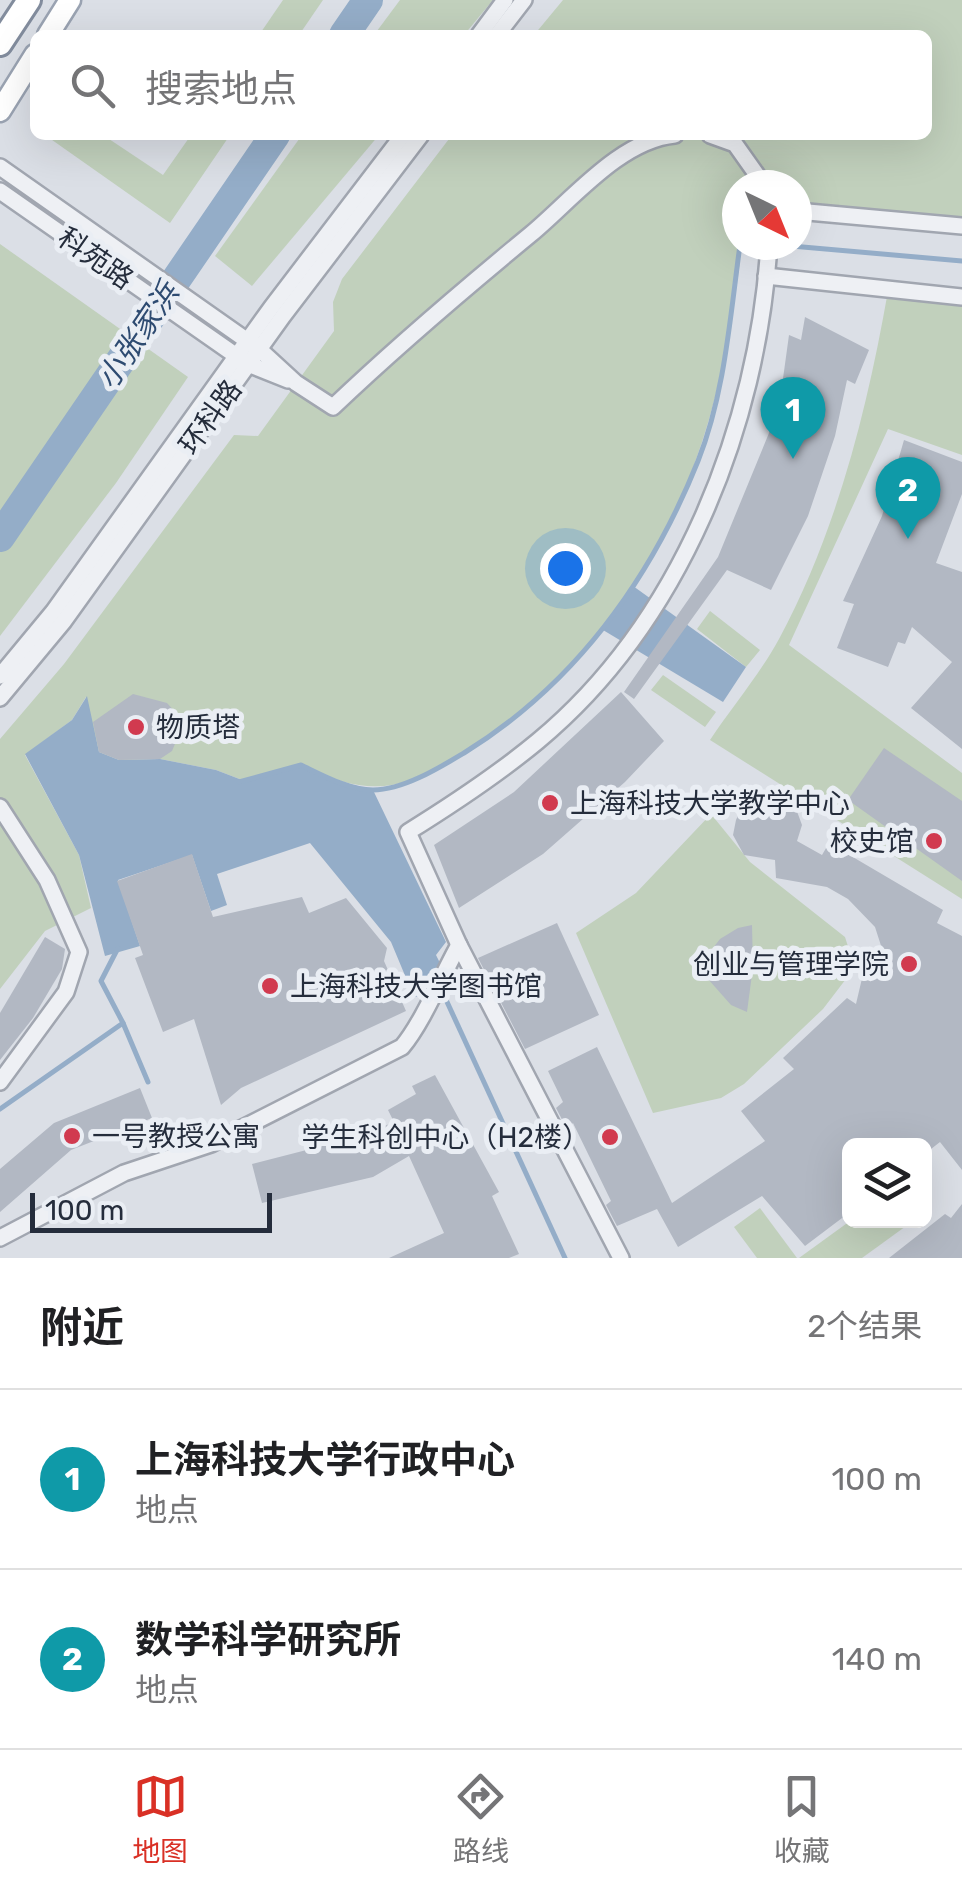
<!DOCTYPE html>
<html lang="zh">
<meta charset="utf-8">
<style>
body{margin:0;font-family:Rubik,"Noto Sans SC",sans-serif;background:#f2f2f2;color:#202124}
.controls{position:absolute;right:30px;bottom:30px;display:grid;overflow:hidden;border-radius:15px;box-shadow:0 10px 40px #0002}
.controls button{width:90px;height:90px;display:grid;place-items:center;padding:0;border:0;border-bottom:2px solid #e0e0e0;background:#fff;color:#202124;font:50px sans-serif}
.compass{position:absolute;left:722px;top:170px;width:90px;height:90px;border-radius:50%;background:#fff;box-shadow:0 10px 40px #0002;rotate:137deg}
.scale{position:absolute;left:30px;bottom:25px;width:242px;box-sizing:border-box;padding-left:10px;border:5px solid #252d3c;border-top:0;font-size:28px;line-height:35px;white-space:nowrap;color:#252d3c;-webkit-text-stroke:8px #eaeef4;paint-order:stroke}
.you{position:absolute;left:565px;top:568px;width:35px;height:35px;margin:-25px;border:8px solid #fff;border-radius:50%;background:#1a73e8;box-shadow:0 0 0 15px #1a73e833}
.badge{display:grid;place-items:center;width:65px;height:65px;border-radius:50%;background:#d93025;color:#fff;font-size:32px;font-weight:700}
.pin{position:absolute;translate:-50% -82px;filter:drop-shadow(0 2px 5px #0008)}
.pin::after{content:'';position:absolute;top:52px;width:35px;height:30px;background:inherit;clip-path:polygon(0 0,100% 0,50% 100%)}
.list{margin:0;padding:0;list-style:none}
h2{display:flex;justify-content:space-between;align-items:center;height:130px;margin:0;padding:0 40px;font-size:42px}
h2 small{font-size:32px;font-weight:400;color:#757577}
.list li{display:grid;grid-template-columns:65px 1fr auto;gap:30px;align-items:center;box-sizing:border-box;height:180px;padding:0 40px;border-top:2px solid #e0e0e0}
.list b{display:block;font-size:38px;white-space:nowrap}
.list p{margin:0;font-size:32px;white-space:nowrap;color:#757577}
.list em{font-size:32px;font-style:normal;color:#757577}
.icon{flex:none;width:55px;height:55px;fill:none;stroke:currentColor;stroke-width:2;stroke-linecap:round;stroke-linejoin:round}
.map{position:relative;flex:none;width:962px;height:1258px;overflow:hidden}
.search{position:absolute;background:#fff;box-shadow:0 10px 40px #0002;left:30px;right:30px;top:30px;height:110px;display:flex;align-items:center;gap:25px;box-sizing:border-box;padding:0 35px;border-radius:15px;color:#757577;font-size:38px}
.sheet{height:490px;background:#fff}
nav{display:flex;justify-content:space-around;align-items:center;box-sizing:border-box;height:140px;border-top:2px solid #e0e0e0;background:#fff;font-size:28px;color:#757577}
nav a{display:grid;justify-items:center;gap:5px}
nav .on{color:#d93025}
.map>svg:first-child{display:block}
.green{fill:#c1d0bc}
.water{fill:#94adc8}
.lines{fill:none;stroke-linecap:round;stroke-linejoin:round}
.stream{stroke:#94adc8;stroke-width:5}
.river{stroke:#94adc8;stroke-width:30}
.building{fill:#b2b8c3}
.minor-casing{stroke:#a1a6b0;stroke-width:20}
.major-casing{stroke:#9aa3b2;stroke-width:25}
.highway-casing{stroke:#828c9d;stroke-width:28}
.minor{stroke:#eef0f4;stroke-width:15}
.major{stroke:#fff;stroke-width:20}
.highway{stroke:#fff;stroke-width:22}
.poi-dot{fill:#d13a4f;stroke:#eaeef4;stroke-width:4}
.labels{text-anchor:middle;stroke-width:10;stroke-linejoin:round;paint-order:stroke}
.street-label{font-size:28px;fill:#252d3c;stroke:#eaeef4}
.poi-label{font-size:28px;fill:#252d3c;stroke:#eaeef4;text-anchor:start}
.water-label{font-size:30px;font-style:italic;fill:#2e4b71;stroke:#eaeef4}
</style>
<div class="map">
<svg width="962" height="1258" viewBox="0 0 962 1258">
<rect width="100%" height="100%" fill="#dbdfe6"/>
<g class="green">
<polygon points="283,0 323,0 299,35 259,35"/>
<polygon points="400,0 493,0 464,35 374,35"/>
<path d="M563 0H962V226L797 211V185H737C737 206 738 234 740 250 741 273 732 302 729 325 706 491 623 647 481 740 412 786 380 804 301 765L242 780 216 770 160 759 119 760 99 752 86 697 72 720 25 755 79 855 91 908 45 931 0 989V739L64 664 234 435 258 436 334 331 333 302 342 279 452 135H927V35H534Z"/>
<polygon points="45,135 103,135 163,175 191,135 230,135 170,223"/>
<polygon points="302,135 379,135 252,286 215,256"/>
<polygon points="0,244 188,377 116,483 0,636"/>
<path d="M888 291 962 297V455L888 429 789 645 962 773V899L710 740C732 707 760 674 779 639 837 531 867 410 888 291Z"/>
<polygon points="710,611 760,650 746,667 697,629"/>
<polygon points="663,675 716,712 705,727 651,690"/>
<polygon points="711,814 750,862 845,937 852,959 849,975 823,1009 744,1084 721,1098 653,1113 576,933 636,893"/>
<polygon points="760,1208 797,1258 757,1258 734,1227"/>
<polygon points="850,1221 913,1221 862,1258 799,1258"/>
</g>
<g class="water">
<polygon points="633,586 746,667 723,702 603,630"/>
<polygon points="87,696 99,752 119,760 160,759 216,770 242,780 301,765 330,779 373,790 446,942 436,955 441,965 425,995 414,997 391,942 310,843 217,874 227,905 211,911 192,855 118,880 140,946 105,956 79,855 25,754 72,720"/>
</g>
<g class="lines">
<g class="stream">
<polyline points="780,245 962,261"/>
<path d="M239 782 301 765C322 775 349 790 373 790 403 790 439 768 464 753 574 685 650 581 698 461 725 393 730 317 740 245"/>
<polyline points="442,991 565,1258"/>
<polyline points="123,1023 148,1082"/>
<polyline points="0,1109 123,1023 101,981 118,948"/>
</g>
<g class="river">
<polyline points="344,35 368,0"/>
<polyline points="0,537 275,135"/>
</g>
</g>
<g class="building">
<polygon points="805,317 869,350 855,384 847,380 835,436 808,516 771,590 727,570 634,699 624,692 718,557 769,433 781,393 789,335 801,340"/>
<polygon points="904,440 962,462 962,494 936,563 962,572 962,749 911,708 952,662 912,627 905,644 898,642 888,667 837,648 854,604 843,601 882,516"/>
<polygon points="621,692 664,741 625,782 543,854 459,908 434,845 514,792"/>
<polygon points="133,694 167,703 176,713 180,732 172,751 160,759 119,760 99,752 93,722"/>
<polygon points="884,748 962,801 962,881 848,800"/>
<polygon points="766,789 792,798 802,825 797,841 822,855 829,843 943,910 937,923 962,936 962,1170 940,1142 931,1149 928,1146 850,1146 850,1212 805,1246 762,1196 678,1247 657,1209 617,1226 606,1205 611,1201 573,1123 567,1129 556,1108 563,1102 548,1071 597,1047 672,1203 765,1141 741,1111 794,1069 783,1058 847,998 856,1004 867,957 884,955 875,927 848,899 827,887 776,878 775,860 744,855 733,835 736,820 742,807"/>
<polygon points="192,854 213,917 302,897 309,913 346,898 387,948 384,961 406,1011 241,1088 221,1105 194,1019 163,1032 135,958 143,955 117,881"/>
<polygon points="557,923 599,1015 525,1049 478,958"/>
<polygon points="752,925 753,967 747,1012 731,1005 708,979 706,957 720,939 738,928"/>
<polygon points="45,937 65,949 62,969 33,1018 0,1060 0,1013"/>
<polygon points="435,1075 499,1192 492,1196 519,1254 509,1258 389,1258 444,1233 409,1156 373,1177 262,1203 252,1164 361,1136 394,1122 388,1110 416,1094 412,1086"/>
<polygon points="140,1088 152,1118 71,1150 0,1212 0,1169 54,1123"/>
<polygon points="962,1204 962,1258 889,1258 945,1214 951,1218"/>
</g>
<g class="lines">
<g class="minor-casing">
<g id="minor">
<polyline points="479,35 505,0"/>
<polyline points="497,35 524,0"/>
<polyline points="710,135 735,144 764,185"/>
<path d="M0 167 259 349 296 383 333 407C397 346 463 290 531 234 572 200 620 140 675 135"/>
<polyline points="0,191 248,364 288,380"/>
<polyline points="797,211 962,226"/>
<polyline points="766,276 962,297"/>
<polyline points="0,676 53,612 271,308 403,135"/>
<polyline points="0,698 64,621 283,316 421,135"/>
<polyline points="0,807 47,880 79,952 66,992 0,1082"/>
<path d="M0 1238 124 1173 211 1144 402 1047C423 1022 442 975 459 945"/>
<path d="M621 1258 459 945 408 832C453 804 497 775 538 741 681 622 758 426 769 245"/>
</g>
</g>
<g class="major-casing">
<g id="major">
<polyline points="48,35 70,0"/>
<polyline points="0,111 35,55"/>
</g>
</g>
<g class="highway-casing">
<polyline id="highway" points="0,44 29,0"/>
</g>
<use href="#minor" class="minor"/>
<use href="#major" class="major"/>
<use href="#highway" class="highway"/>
</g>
<g class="poi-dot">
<circle cx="136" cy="727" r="10"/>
<circle cx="550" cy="803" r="10"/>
<circle cx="934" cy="841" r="10"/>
<circle cx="909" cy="964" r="10"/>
<circle cx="270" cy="986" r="10"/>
<circle cx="72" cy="1136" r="10"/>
<circle cx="610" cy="1137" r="10"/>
</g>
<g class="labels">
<g class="street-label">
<text transform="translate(96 258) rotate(35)" y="10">科苑路</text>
<text transform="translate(210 417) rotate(-54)" y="10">环科路</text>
</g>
<g class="poi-label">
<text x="156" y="737">物质塔</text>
<text x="570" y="813">上海科技大学教学中心</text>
<text x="914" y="851" text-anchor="end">校史馆</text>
<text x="889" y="974" text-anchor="end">创业与管理学院</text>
<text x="290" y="996">上海科技大学图书馆</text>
<text x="92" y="1146">一号教授公寓</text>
<text x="590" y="1147" text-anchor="end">学生科创中心（H2楼）</text>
</g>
<g class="water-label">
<text transform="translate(138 336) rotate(-56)" y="10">小张家浜</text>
</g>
</g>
</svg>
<div class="controls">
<button><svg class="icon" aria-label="layers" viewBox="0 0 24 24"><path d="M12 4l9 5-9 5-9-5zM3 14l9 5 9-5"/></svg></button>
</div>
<svg class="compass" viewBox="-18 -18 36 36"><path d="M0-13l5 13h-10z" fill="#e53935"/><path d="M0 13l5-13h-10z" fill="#757577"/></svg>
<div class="scale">100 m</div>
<div class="you"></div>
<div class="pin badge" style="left:793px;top:459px;background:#0f9aa8">1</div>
<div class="pin badge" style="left:908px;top:539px;background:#0f9aa8">2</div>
<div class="search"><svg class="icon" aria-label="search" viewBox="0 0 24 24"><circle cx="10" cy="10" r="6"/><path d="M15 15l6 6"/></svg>搜索地点</div>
</div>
<section class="sheet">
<h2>附近<small>2个结果</small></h2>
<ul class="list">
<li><span class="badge" style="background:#0f9aa8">1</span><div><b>上海科技大学行政中心</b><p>地点</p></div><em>100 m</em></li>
<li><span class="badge" style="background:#0f9aa8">2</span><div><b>数学科学研究所</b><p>地点</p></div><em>140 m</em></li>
</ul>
</section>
<nav>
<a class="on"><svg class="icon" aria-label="map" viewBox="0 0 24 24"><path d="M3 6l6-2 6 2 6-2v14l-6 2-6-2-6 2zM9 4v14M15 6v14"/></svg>地图</a>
<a><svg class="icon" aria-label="directions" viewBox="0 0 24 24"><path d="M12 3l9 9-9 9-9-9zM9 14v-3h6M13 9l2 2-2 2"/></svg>路线</a>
<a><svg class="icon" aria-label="saved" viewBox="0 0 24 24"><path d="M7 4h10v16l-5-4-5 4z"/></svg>收藏</a>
</nav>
